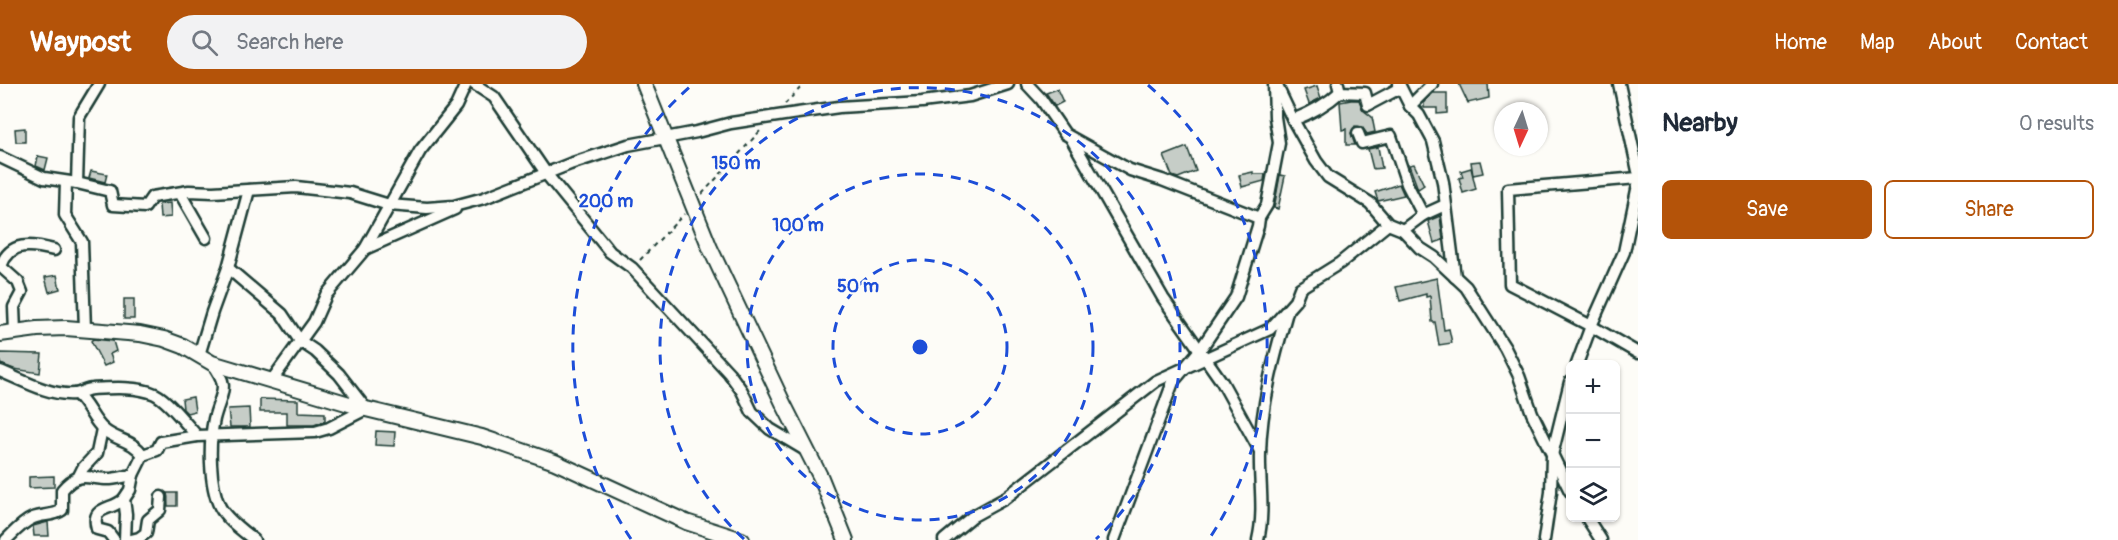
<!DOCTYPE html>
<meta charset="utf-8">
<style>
body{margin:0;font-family:Pangolin,sans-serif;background:#f2f2f3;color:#1f2937}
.controls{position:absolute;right:18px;bottom:18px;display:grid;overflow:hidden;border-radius:9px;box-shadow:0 2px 4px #0004}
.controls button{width:54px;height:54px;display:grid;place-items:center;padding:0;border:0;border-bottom:2px solid #e0e1e3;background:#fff;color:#1f2937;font:30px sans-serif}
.compass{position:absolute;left:1494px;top:18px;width:54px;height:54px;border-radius:50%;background:#fff;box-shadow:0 2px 4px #0004;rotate:184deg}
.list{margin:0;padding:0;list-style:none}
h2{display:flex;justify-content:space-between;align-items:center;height:78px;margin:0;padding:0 24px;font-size:26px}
h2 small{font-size:20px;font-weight:400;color:#747a83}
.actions{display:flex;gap:12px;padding:18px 24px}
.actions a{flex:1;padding:14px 0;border:2px solid #b45309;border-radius:9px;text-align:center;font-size:21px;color:#b45309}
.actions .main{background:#b45309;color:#fff}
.icon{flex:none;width:33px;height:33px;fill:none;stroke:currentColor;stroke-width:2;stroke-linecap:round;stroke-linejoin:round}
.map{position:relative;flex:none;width:1638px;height:456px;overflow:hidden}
header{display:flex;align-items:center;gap:36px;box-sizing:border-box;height:84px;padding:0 30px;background:#b45309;color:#fff}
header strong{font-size:28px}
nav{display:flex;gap:33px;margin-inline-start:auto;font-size:21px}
.search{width:420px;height:54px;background:#f2f2f3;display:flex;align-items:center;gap:15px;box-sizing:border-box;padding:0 21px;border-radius:33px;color:#747a83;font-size:22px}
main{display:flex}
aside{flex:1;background:#fff}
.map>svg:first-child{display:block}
.building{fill:#c6cdc7;stroke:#1f3d34;stroke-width:1.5}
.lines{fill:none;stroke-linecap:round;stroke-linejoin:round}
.minor-casing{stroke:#1f3d34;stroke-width:15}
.tertiary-casing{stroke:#1f3d34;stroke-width:18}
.path{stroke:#1f3d34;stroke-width:2;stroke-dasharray:4.5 4.5;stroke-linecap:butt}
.minor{stroke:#fdfcf7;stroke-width:10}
.tertiary{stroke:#fdfcf7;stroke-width:14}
.ring{fill:none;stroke:#1d4ed8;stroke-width:3;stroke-dasharray:10 8}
.centre{fill:#1d4ed8;stroke:#fdfcf7;stroke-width:3}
.ring-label{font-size:18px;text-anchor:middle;font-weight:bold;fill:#1d4ed8;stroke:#fdfcf7;stroke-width:4.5;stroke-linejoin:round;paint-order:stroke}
</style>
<header>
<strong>Waypost</strong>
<div class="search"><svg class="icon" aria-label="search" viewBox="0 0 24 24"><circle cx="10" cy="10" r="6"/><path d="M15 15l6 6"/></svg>Search here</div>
<nav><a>Home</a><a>Map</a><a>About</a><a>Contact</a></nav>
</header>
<main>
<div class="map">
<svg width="1638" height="456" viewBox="0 0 1638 456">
<rect width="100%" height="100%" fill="#fdfcf7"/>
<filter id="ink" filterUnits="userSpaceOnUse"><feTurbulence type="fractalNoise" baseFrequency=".0167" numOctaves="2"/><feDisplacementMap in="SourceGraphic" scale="12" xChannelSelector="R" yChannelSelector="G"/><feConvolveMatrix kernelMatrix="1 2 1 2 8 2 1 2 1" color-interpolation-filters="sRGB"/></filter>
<g filter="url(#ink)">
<g class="building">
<polygon points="1459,0 1488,0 1489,14 1468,19"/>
<polygon points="1317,2 1321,14 1309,20 1304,6"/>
<polygon points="1057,5 1063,18 1055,22 1046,9"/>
<polygon points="1433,9 1447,9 1447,29 1437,30 1437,24 1424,24 1424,18"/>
<polygon points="1351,16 1359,16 1363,26 1372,33 1375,48 1367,50 1362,43 1355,42 1351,49 1355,61 1346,61 1346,45 1342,46 1340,18"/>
<polygon points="25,44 25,58 16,58 15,45"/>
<polygon points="1187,63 1196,87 1178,94 1172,92 1164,72"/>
<polygon points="1378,63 1382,84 1373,85 1368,65"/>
<polygon points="38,72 48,74 45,86 36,82"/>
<polygon points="1480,77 1483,89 1473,91 1471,78"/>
<polygon points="1414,80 1424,101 1418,105 1409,81"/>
<polygon points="1471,84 1476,105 1463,109 1459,94 1463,93 1461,87"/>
<polygon points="91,87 107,90 105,98 89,94"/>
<polygon points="1253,88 1253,90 1265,90 1264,97 1242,103 1239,91"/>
<polygon points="1280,91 1285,92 1278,125 1274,124"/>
<polygon points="1399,100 1404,111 1378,117 1375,108"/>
<polygon points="170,119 171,133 160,134 159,120"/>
<polygon points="1440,132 1443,156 1434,159 1428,137"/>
<polygon points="57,191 60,205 49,208 45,193"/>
<polygon points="1437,194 1444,246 1449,245 1452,259 1439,261 1435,238 1432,238 1430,212 1426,213 1426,210 1400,217 1396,203"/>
<rect x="124" y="215" width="10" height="20"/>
<polygon points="93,255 113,257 116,267 110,270 113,278 104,282 91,257"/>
<polygon points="0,269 42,270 40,289 14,285 0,280"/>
<polygon points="193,313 195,327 187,329 183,325 182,315"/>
<polygon points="260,315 298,316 298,328 325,329 325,337 314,341 287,341 287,328 260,328"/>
<polygon points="249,324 250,343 230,343 228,325"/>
<polygon points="376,347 395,348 394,362 375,361"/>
<polygon points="54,392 54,403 29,404 29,393"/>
<polygon points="167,409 177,409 177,422 168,422"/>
<polygon points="48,438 49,452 34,452 33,442"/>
</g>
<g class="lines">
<g class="minor-casing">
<g id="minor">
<polyline points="474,0 494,13 548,92 610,168 632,184 729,289 742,307 752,328 770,345 807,367"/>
<polyline points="1027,0 1041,15 1065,50 1130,86 1162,96 1259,134 1258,142 1236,213 1200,266 1173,298 1114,456"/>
<polyline points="1276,0 1293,36 1316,77 1328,93 1370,119 1388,140 1403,146 1420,164 1434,173 1466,203 1505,264 1519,292 1532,329 1570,407"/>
<polyline points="1338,0 1340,8 1365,9 1368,21 1400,4"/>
<polyline points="1399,0 1410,22 1419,31 1433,57 1443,98 1455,193"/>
<polyline points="1619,0 1638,87"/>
<polyline points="1410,22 1432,0"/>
<path d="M1293 36C1311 29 1326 21 1340 8"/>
<polyline points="1358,49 1362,59 1391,52 1407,100 1423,131"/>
<polyline points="1071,54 1163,214 1222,298 1260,367"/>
<polyline points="0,73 44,94 77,99 110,107 113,121 145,123 152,113 189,107 213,108 296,103 350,109 389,121 427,124 454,122 484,114 570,80 628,61 697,48 731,39 784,31 839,23 922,18 970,12 1008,0"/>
<polyline points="1638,94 1508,105 1510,200 1591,242 1638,269"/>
<polyline points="66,98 65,131 82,158 85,245"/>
<polyline points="77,99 79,33 99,0"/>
<polyline points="180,109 206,154"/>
<polyline points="1259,134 1267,121 1279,59 1275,33 1274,0"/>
<polyline points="1403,146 1423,131 1445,121"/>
<polyline points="365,165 455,125"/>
<polyline points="0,182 18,198 22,208 14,223 15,248"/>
<path d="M1 182C10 157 31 160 54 166"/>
<polyline points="199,271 212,228 228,184 249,106"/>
<path d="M212 279C231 304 221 308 214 335 209 359 209 401 220 423 227 436 243 447 254 456"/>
<polyline points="1577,280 1591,242 1624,168 1638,101"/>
<path d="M0 287C22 296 50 312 74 310 80 310 86 305 92 305 110 304 138 302 155 310 169 317 186 340 197 352"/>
<polyline points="272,296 314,238 326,211 365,165 420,67 456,22 466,0"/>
<path d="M76 310C88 320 92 335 103 345 116 357 132 355 143 371"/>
<polyline points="78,394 83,384 97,369 102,345"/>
<polyline points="1587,434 1601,456"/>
<path d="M6 456C14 448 23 438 33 434 43 430 54 432 62 426V406C79 386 87 395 108 395 116 395 125 392 133 391L143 371 157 366 161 358 197 352 315 348 329 344 366 325 339 290 315 267 300 257 282 230 228 184"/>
<path d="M114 456 108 448 97 445C90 421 112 427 124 415"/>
<polyline points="125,456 126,430 124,415 130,406 133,391"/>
<polyline points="131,456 139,454 146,449 148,436 160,426 161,413"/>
<polyline points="944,456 973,432 1004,415 1156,297 1270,245 1295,217 1300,204 1340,179 1388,140"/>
<path d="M1258 456C1265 427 1259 398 1260 369 1261 321 1274 274 1287 228"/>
<polyline points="1544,456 1551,408 1552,371 1570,298"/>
</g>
</g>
<g class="tertiary-casing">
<g id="tertiary">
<polyline points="644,0 710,164 783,319 821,394 846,456"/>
<polyline points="0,250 37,245 66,244 140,250 164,255 183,262 212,279 366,325 482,353 555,378 686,438 742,456"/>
</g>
</g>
<g class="path">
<polyline points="785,20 804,0"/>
<polyline points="702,110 761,46"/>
<polyline points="640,176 684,130"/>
</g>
<use href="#minor" class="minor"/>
<use href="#tertiary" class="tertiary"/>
</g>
</g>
<g class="ring">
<circle cx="920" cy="263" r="87"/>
<circle cx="920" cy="263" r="173"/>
<path d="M744 455A260 260 0 1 1 1096 455"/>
<path d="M631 455A347 347 0 0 1 692 1M1148 1A347 347 0 0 1 1209 455"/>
</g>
<circle cx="920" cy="263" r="9" class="centre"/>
<g class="ring-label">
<text x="736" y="85">150 m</text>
<text x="606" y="123">200 m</text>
<text x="798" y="147">100 m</text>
<text x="858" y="208">50 m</text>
</g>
</svg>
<div class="controls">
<button>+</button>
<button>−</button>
<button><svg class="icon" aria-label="layers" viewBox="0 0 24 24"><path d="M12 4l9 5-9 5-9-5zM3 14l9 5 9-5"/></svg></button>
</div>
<svg class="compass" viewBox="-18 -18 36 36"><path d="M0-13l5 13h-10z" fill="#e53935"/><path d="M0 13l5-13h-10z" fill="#747a83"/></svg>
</div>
<aside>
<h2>Nearby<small>0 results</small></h2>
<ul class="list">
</ul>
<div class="actions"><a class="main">Save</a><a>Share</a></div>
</aside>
</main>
